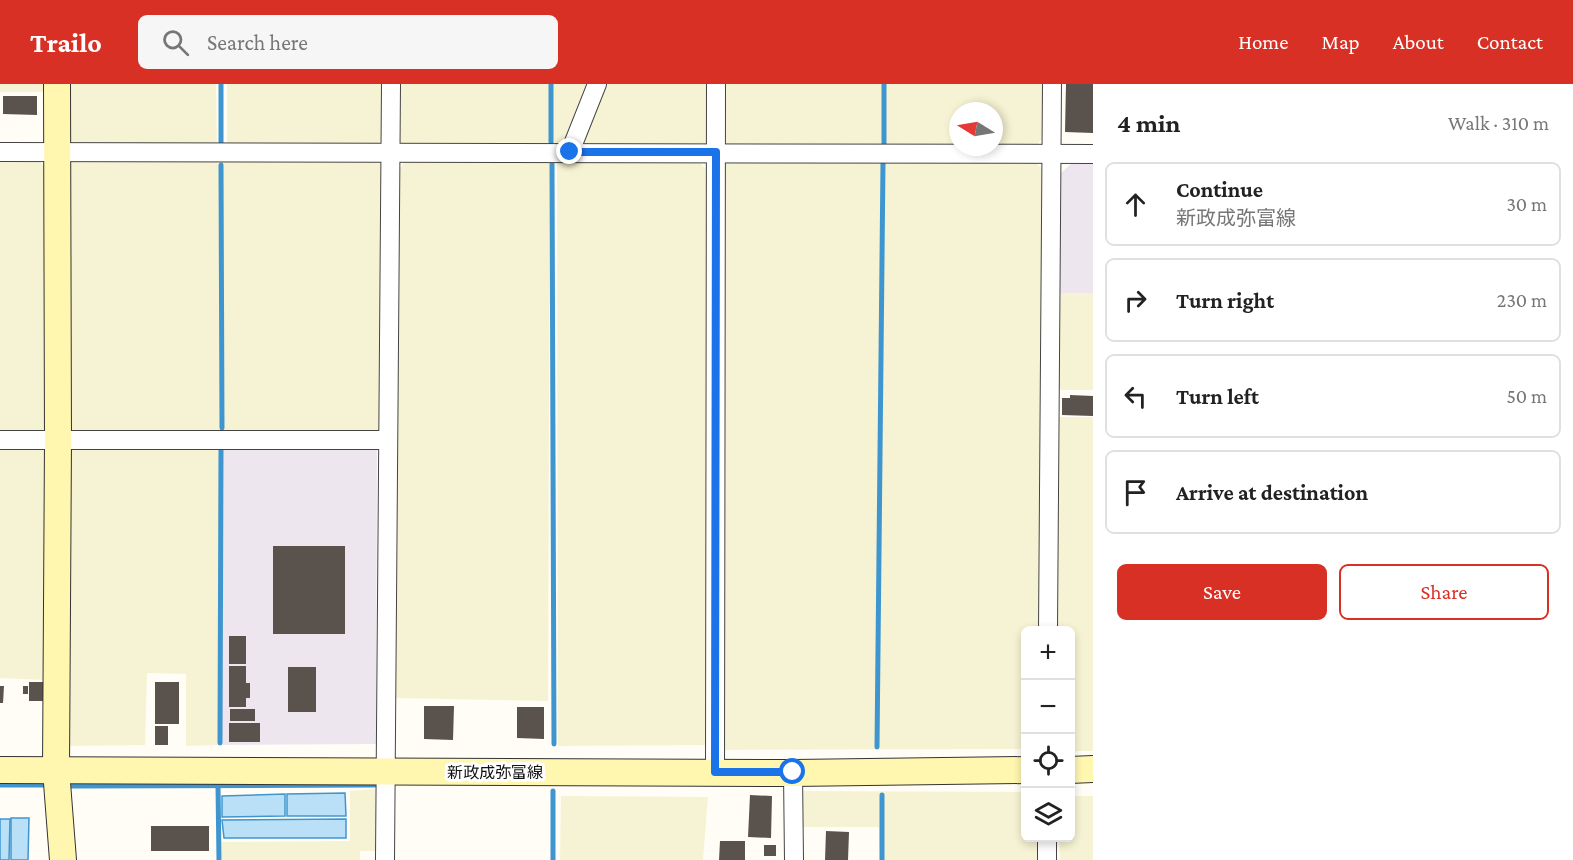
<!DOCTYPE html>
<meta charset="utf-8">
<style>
body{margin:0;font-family:"Crimson Pro","Noto Sans JP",serif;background:#f6f6f6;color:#222}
.controls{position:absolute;right:18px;bottom:18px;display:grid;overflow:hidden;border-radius:9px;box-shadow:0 3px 9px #0003}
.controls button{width:54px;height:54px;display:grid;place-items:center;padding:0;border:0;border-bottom:2px solid #e0e0e0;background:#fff;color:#222;font:30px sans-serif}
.compass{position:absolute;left:949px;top:18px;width:54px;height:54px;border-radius:50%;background:#fff;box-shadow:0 3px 9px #0003;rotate:281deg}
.stop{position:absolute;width:18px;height:18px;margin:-14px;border:4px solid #1a73e8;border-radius:50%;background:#fff}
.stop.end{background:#1a73e8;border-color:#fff;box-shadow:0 2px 6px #0008}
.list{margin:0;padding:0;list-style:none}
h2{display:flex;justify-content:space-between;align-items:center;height:78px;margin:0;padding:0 24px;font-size:26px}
h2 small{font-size:20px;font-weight:400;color:#767676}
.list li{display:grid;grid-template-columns:39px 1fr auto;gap:18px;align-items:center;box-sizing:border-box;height:84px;margin:0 12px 12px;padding:0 12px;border:2px solid #e0e0e0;border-radius:9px}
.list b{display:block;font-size:22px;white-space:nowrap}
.list p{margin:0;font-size:20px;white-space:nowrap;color:#767676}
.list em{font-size:20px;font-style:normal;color:#767676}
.actions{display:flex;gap:12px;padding:18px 24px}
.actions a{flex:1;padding:14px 0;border:2px solid #d93025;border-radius:9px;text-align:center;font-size:21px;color:#d93025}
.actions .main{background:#d93025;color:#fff}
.icon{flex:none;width:33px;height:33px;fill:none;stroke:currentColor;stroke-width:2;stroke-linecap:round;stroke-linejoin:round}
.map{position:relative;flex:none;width:1093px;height:776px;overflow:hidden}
header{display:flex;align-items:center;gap:36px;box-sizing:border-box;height:84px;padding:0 30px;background:#d93025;color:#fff}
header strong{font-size:28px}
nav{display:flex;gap:33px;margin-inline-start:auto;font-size:21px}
.search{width:420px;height:54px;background:#f6f6f6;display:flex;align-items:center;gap:15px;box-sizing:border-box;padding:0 21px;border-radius:9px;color:#767676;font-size:22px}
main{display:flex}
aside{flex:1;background:#fff}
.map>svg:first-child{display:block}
.industrial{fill:#eee6ef}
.farmland{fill:#f6f3d4}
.water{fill:#b9e0f7;stroke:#3f96cf;stroke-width:1.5}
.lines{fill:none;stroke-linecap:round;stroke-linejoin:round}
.stream{stroke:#3f96cf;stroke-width:5}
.building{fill:#5a524d}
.street-casing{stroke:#444;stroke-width:20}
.secondary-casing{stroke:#333;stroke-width:28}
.street{stroke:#fff;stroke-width:18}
.secondary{stroke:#fff6b0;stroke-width:26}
.route{stroke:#1a73e8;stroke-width:8}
.labels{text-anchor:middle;stroke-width:6;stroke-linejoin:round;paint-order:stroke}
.street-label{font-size:16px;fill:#111;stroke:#fff}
</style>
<header>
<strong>Trailo</strong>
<div class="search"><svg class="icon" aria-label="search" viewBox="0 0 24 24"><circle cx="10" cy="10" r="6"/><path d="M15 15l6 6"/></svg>Search here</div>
<nav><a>Home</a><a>Map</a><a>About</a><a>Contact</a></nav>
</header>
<main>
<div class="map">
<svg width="1093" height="776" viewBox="0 0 1093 776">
<rect width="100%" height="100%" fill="#fffdf5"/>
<g class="industrial">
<polygon points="1071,80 1093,80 1093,209 1059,209 1060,90"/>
<polygon points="377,361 376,660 219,661 219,362"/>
</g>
<g class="farmland">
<rect x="0" y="0" width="49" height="8"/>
<polygon points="69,0 216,0 217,61 69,62"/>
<polygon points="227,0 384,0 383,55 378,61 227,61"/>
<polygon points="398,0 592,0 563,63 402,63 398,58"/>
<polygon points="604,0 711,0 710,62 579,61"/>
<polygon points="723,0 1043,0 1043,53 1037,61 994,61 994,27 958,27 958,61 724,62"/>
<polygon points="0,75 36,75 45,83 48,346 45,350 0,350"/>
<polygon points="73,75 378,75 382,78 381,345 377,349 68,347 67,81"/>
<polygon points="405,77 550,77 548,617 395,614 398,88"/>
<polygon points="557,77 698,77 710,89 709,661 558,662"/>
<polygon points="725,78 1034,78 1043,85 1042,546 1026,546 1025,665 723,666"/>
<rect x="1059" y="209" width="34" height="97"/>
<polygon points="1059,333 1093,333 1093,667 1071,667 1070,546 1057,546"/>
<polygon points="72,361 219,362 219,661 186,662 186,590 147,589 145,661 69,662 68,366"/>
<polygon points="0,362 44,362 48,366 47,596 0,594"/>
<polygon points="377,705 375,767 360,767 360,776 222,776 221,758 350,757 350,707"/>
<polygon points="801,707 1025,708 1026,754 1039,754 1039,776 880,776 879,743 801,743"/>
<polygon points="561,712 708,713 703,776 560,776"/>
<polygon points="1071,712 1093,712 1093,776 1060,776 1059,754 1070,754"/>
</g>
<g class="water">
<polygon points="345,709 346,732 287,732 287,710"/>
<polygon points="285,710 285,732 222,733 222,712"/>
<polygon points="11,734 29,734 28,776 11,776"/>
<polygon points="0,735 10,735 9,776 0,776"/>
<polygon points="346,735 346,754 224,754 222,736"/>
</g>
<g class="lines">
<g class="stream">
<polyline points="551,0 551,58"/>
<polyline points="884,0 884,61"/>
<polyline points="221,59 221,0"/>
<polyline points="552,80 554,660"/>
<polyline points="221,81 222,344"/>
<polyline points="220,659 221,364"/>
<polyline points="877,663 883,78"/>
<polyline points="0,701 43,701"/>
<polyline points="218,701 219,776"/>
<polyline points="70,702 377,701"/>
<polyline points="882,711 882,776"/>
<polyline points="553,776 553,707"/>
</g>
</g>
<g class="building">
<polygon points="1066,0 1093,0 1093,49 1065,48"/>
<polygon points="3,12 37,12 37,31 3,30"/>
<polygon points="1070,311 1093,312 1093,332 1062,331 1062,314 1070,314"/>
<rect x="273" y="462" width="72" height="88"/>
<rect x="229" y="552" width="17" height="28"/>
<polygon points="229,582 246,582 246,599 250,599 250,614 246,614 246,623 229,623"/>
<rect x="288" y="583" width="28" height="45"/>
<polygon points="29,598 44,598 43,617 29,617"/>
<rect x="155" y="598" width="24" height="42"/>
<polygon points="0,602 4,602 3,619 0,619"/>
<rect x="23" y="602" width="5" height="8"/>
<polygon points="424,622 454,622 453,656 424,655"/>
<polygon points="517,623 544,623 544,655 517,654"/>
<rect x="230" y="625" width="25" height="12"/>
<rect x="229" y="639" width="31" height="19"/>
<rect x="155" y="642" width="13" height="19"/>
<polygon points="750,711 772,712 771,754 748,753"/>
<rect x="151" y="742" width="58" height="25"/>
<polygon points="826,747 849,748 848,776 825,776"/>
<polygon points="720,757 745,757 745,776 719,776"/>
<rect x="764" y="761" width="12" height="11"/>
</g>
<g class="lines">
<g class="street-casing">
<g id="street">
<polyline points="0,68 1093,70"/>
<polyline points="570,68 597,0"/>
<polyline points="0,356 388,356"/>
<polyline points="1048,546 1052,0"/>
<polyline points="715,688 716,0"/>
<polyline points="793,689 794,776"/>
<polyline points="1047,754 1047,776"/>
<polyline points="385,776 391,0"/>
</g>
</g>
<g class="secondary-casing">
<g id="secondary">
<polyline points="57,0 58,357 56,686 63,776"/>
<polyline points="0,686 793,689 1026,686"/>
<polyline points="1070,686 1093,685"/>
</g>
</g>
<use href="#street" class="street"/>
<use href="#secondary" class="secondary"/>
</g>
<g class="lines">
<polyline class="route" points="570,68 716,68 715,688 793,688"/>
</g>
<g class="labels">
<g class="street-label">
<text x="495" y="694">新政成弥富線</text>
</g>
</g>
</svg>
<div class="controls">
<button>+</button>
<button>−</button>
<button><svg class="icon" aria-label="locate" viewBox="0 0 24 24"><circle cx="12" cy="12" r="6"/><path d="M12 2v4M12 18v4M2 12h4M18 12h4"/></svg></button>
<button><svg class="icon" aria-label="layers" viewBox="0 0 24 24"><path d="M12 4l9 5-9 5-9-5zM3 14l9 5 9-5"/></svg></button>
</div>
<svg class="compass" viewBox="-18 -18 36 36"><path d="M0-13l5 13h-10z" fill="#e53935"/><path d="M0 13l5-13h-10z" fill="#767676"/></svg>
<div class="stop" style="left:793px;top:688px"></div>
<div class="stop end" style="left:570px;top:68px"></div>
</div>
<aside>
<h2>4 min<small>Walk · 310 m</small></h2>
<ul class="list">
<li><svg class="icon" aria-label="ahead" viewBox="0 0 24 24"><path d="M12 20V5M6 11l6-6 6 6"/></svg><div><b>Continue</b><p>新政成弥富線</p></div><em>30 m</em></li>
<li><svg class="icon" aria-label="right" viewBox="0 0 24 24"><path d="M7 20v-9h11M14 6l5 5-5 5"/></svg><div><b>Turn right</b></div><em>230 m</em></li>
<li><svg class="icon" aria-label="left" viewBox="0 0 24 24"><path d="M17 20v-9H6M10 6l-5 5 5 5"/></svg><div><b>Turn left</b></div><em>50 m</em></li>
<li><svg class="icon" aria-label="arrive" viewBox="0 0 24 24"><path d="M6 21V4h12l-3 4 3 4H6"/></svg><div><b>Arrive at destination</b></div></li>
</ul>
<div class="actions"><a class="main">Save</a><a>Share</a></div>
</aside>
</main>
